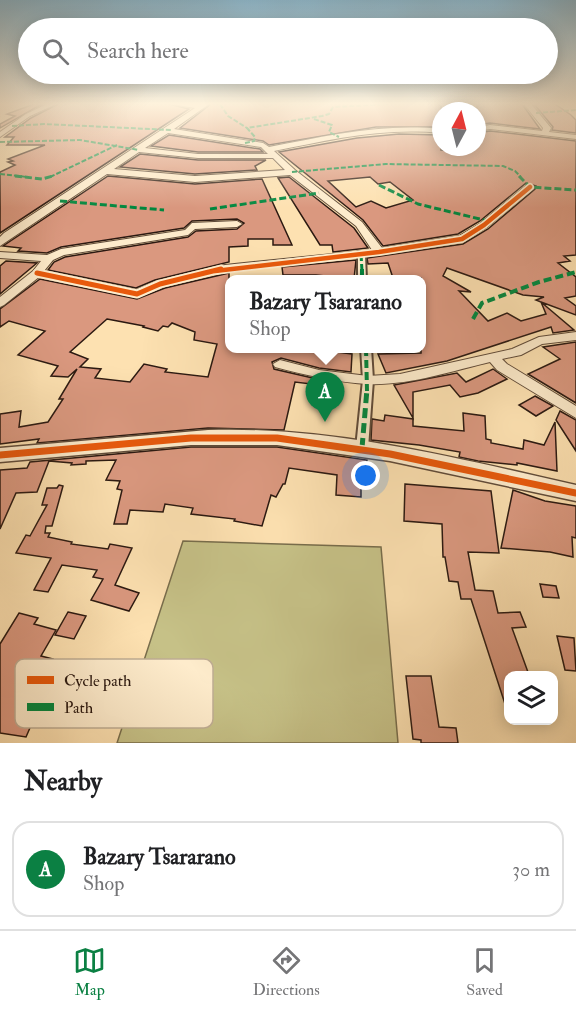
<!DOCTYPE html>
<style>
body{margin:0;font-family:"IM FELL Double Pica",serif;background:#f6f6f6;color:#202124}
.controls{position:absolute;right:18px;bottom:18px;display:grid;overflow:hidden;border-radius:12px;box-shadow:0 3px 15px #0003}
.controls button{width:54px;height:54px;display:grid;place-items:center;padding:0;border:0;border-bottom:2px solid #e0e0e0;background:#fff;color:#202124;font:30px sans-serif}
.compass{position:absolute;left:432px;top:102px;width:54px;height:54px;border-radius:50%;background:#fff;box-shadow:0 3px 15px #0003;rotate:7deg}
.you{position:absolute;left:366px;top:476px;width:21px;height:21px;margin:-15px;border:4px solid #fff;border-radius:50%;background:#1a73e8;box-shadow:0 0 0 9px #1a73e833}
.badge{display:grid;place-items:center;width:39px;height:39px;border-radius:50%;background:#0b8043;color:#fff;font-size:20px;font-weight:700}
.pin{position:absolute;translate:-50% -50px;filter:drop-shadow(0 2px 3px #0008)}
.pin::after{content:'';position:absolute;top:32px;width:21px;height:18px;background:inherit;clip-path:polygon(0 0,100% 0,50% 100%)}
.popup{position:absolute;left:225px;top:275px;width:201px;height:78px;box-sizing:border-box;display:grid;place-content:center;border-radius:12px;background:#fff;filter:drop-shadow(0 2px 4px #0005);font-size:20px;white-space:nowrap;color:#757577}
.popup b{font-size:22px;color:#202124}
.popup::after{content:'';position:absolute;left:50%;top:100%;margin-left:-12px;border:12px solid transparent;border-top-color:#fff}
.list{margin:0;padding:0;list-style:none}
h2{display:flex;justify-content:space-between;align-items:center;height:78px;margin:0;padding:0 24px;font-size:26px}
h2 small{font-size:20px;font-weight:400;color:#757577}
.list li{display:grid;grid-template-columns:39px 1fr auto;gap:18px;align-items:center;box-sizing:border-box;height:96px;margin:0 12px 12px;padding:0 12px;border:2px solid #e0e0e0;border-radius:18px}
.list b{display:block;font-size:22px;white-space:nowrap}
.list p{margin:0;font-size:20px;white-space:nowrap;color:#757577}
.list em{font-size:20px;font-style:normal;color:#757577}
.icon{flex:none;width:33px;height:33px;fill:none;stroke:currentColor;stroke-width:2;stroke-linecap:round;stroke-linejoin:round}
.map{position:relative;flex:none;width:576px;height:743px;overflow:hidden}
.search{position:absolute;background:#fff;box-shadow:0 3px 15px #0003;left:18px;right:18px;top:18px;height:66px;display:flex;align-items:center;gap:15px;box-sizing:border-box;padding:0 21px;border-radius:33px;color:#757577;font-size:22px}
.sheet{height:186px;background:#fff}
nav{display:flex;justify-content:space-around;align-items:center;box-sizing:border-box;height:84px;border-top:2px solid #e0e0e0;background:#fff;font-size:16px;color:#757577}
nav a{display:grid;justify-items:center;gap:3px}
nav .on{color:#0b8043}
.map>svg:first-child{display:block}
.green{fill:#c6c187;stroke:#786d4c;stroke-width:1.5}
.building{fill:#da987f;stroke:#2b1911;stroke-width:1.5;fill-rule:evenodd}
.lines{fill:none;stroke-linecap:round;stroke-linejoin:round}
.pedestrian-casing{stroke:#604b39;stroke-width:4}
.minor-casing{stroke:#604b39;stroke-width:2}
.tertiary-casing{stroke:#604b39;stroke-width:3}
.pedestrian{fill:#feeccc;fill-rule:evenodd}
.minor{fill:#feeccc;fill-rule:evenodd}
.tertiary{fill:#feeccc;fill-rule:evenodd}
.quiet-far3{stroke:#00873e;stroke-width:2;stroke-dasharray:5 2;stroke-linecap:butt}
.quiet-far2{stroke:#00873e;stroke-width:3;stroke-dasharray:7 3;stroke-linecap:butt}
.quiet-far1{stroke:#00873e;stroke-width:4;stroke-dasharray:8 4;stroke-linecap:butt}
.quiet{stroke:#00873e;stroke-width:5;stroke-dasharray:10 5;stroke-linecap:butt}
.cycleway-far2-casing{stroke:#feeccc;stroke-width:8}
.cycleway-far1-casing{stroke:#feeccc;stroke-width:9}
.cycleway-casing{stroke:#feeccc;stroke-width:10}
.cycleway-far2{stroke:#e8590c;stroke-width:4.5}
.cycleway-far1{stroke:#e8590c;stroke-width:5}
.cycleway{stroke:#e8590c;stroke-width:7}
.key{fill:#feeccc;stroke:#bfad94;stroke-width:1.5}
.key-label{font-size:16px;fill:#2b1911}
</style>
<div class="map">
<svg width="576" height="743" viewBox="0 0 576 743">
<rect width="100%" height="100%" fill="#fde1b1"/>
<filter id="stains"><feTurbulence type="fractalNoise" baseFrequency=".00333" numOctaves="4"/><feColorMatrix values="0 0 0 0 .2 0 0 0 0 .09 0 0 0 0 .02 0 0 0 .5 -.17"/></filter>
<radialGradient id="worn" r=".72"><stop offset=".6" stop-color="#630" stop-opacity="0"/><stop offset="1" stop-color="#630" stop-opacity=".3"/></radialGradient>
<polygon class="green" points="183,541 381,547 398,743 117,743"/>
<g class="building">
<polygon points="34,104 42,104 0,128 0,124 15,116 7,114"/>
<polygon points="58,104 169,104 189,109 0,233 0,172 15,165 8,162 13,161 8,159 45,145 7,145 14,137 5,137 31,118"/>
<polygon points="211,104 441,104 441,127 376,127 269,145 263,141 180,128"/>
<polygon points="477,104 522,104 540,129 490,123 477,125"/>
<polygon points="534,104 555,104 571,115 576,120 576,133 552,130 553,127"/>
<path d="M490 131 576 141V255L564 256 570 261 558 263 576 277V296L565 298 576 306V315L541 302 574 330 553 333 551 327 447 361 386 373 378 354 421 353V278H393L388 263 368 264 367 258 463 244 488 229 535 189 536 186 526 183 480 221 458 234 383 246 363 220 279 152 357 138 399 134 441 135V150L459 151 464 147H477V133ZM370 177 378 184 390 182 413 200 386 208 371 201 356 207 328 181ZM447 268 523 295 544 297 536 300 541 302 546 314 521 321 507 313 488 321 459 291 471 292 443 276Z"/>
<polygon points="169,135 260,149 263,152 198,152 151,146"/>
<polygon points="140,154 198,160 266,160 255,166 257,170 195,174 120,167"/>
<polygon points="108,176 195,184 262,179 292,245 273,245 273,239 248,239 248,246 229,247 229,262 155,280 136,288 48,270 54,262 65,257 188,237 196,231 237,229 244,223 237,219 192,221 184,228 61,247 47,253 18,251 21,248 3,246"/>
<polygon points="289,177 354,228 368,248 333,252 332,245 320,245 278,178"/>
<polygon points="356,260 354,279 316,275 283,275 282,267"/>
<polygon points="6,261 37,263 0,294 0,266"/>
<path d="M229 273V348H306L352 354 351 372 319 368 281 358 272 362 274 369 330 382 328 386 295 382 284 430 208 428 37 443 39 439 0 444V414L21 411 19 427 48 422 63 399H59L77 369 68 377 51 376 58 366 18 355 45 331 9 321 0 327V309L40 279 137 299 165 288ZM107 319 144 326 143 327 158 331 163 326 168 327 172 323 195 332 194 340 217 344 208 377 165 372 167 369 144 364 130 382 95 378 101 369 80 367 88 359 70 352Z"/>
<polygon points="576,342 576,403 528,374 560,359 543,347"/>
<polygon points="493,369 507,379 478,393 460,397 450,385 413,392 413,418 394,385 457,373 466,382"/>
<polygon points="535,396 553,406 536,416 519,405"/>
<polygon points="560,411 576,420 576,451 556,420"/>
<polygon points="463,413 485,416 486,439 491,440 491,443 523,449 524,440 544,445 555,422 557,471 517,463 517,465 478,461 459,457 460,452 419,445 371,440 372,419 384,421 385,415 413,419 413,426 464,431"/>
<polygon points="191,447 277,447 367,460 361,483 361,497 336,495 337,475 289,468 285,484 283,484 276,497 271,495 262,526 234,521 235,519 191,514 193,508 165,504 163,512 130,510 127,524 114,524 122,490 117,489 120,481 106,480 116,460 86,461 86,464 71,465 72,463 49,461 37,492 16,493 0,529 0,470 27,468 30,462"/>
<polygon points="405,484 491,491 499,553 468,552 475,590 493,591 498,613 520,612 526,627 512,628 529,675 508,675 508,707 506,707 471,599 461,599 458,582 449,581 445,557 443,557 442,524 404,521"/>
<polygon points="59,485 63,486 52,526 46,526 45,533 50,533 48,537 72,542 71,544 108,549 110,544 132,548 115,585 139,593 129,611 91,600 103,579 93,577 97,570 62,565 48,592 34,590 51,558 16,553 26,535 30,536 47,505 42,505 47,488 57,488"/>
<polygon points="513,490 545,501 576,506 576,538 572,537 573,557 550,552 501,548"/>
<polygon points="540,584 556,586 559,598 543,597"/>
<polygon points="68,612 86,616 74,639 55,635"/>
<polygon points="19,613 38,618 34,624 56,630 41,656 53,659 31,704 40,705 26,737 0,733 0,644"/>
<polygon points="557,636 574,638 576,671 565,670"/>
<polygon points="406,676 431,676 439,727 456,728 458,743 421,743 421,740 413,739"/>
</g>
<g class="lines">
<g class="pedestrian-casing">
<g id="pedestrian">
<polygon points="358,252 364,252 365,254 366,280 358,280"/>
<polygon points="361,348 371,348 373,380 368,448 366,451 358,451 356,448 363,380"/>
</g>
</g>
<g class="minor-casing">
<g id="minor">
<polygon points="47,104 56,104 30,116 0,137 0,132 26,114"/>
<path d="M171 104H209L174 129 263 143 269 147C326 136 383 123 441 129V133C384 127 329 140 274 151L295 170 362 222 382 248 459 236 481 223 527 185 534 187 487 227 462 242 379 255 225 271 164 286 137 297 39 277 4 305 0 307V297L33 271 41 261 0 258V252L47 255 61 249 185 230 192 223 237 221 242 224 237 227 195 229 188 235 64 255 53 260 44 271 136 290 156 282 225 265 372 250 356 226 290 175 195 182 107 174 0 246V237L4 233 195 108ZM168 133 261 147 268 154H198L145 148ZM139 152 198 158H273L285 170 195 176 114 169Z"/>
<polygon points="524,104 531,104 551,128 549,132 576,135 576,139 490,129 477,131 477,127 490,125 542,131 543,128"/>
<path d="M576 332V340L542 344 521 355 502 359 507 364 576 406V418L497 370 490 362C451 371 408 386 367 384 335 382 305 375 275 367L273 364 280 360 319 370 368 376 400 374 512 349 539 337Z"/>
</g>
</g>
<g class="tertiary-casing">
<path id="tertiary" d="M208 430C332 426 456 458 576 485V501L390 461 277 445H191L0 462V448Z"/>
</g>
<use href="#pedestrian" class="pedestrian"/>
<use href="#minor" class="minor"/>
<use href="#tertiary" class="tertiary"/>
<g class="quiet-far3">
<polyline points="220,104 228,116 247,128"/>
<polyline points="536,113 576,110"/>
<polyline points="314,119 332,125 329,132 339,137"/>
<polyline points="12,126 44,124 171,130"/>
<polyline points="0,142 80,140 139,150"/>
<polyline points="245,143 254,141 255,137 247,128 322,116 329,114 333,107 387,104"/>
<polyline points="292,172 386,164 503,166 515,171 521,177"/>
<polyline points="0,174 27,177"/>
<polyline points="50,177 117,145"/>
</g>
<g class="quiet-far2">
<polyline points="15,176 42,179 53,176"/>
<polyline points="519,176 530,187 576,190"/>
<polyline points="379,185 418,204 488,221"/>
<polyline points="60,201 164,210"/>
<polyline points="210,209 319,193"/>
<polyline points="361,254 362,271"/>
</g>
<g class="quiet-far1">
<polyline points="362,269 362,280"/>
<polyline points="473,319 482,303 539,282 576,272"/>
<polyline points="366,348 367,391"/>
</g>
<polyline class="quiet" points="362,448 367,389"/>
<g class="cycleway-far2-casing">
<polyline id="cycleway-far2" points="215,271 379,252 462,239 484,225 530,187"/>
</g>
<g class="cycleway-far1-casing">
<polyline id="cycleway-far1" points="37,273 137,294 160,284 221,269"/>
</g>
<g class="cycleway-casing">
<polyline id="cycleway" points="0,455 191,438 277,438 390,454 576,493"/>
</g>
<use href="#cycleway-far2" class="cycleway-far2"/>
<use href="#cycleway-far1" class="cycleway-far1"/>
<use href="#cycleway" class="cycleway"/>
</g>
<linearGradient id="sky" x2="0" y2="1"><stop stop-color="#8bb8cf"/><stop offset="0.5" stop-color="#fef2dc"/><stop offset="1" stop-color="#fef2dc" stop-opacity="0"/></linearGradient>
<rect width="576" height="208" fill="url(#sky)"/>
<rect x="15" y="659" width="198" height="69" rx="9" class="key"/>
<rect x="27" y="676" width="27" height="8" fill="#e8590c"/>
<rect x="27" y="703" width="27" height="8" fill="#00873e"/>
<g class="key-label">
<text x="64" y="686">Cycle path</text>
<text x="64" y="713">Path</text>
</g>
<rect width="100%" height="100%" filter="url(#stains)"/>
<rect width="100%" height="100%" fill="url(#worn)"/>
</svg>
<div class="controls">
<button><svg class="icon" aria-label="layers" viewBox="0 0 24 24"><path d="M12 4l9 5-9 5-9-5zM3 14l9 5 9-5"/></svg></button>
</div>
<svg class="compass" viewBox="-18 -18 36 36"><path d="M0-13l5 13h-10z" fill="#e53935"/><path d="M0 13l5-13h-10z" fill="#757577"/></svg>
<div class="you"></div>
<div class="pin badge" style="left:325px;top:422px">A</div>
<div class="popup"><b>Bazary Tsararano</b>Shop</div>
<div class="search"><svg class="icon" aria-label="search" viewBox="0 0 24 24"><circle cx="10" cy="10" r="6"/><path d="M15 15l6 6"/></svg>Search here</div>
</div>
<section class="sheet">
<h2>Nearby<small></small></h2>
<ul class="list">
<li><span class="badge">A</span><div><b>Bazary Tsararano</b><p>Shop</p></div><em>30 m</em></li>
</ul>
</section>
<nav>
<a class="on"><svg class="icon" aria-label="map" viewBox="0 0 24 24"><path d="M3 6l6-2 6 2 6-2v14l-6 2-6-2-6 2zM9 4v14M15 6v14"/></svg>Map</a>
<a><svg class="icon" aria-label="directions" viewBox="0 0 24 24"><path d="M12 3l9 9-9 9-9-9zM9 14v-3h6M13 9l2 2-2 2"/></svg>Directions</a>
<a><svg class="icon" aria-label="saved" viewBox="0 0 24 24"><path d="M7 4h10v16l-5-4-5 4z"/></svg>Saved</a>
</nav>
